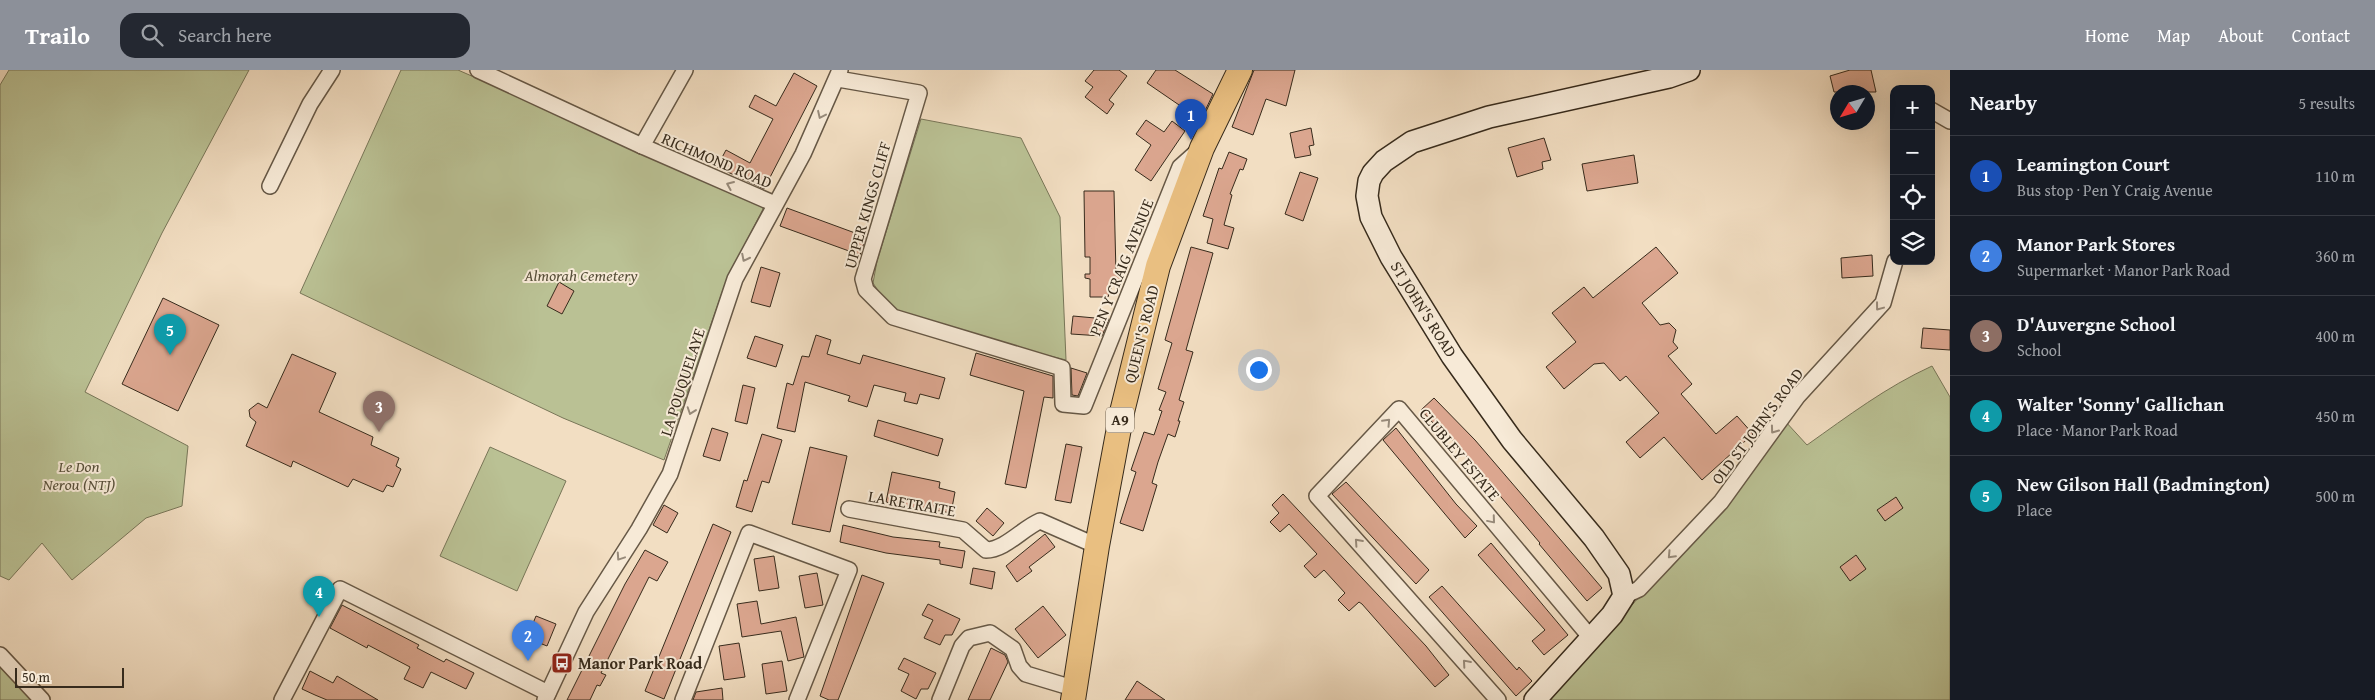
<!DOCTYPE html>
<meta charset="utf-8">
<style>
body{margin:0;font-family:"Gentium Book Plus",serif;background:#242831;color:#f1f3f6}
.controls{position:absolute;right:15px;top:15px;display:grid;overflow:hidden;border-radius:10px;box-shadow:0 5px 20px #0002}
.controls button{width:45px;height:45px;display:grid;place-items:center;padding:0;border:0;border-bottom:1px solid #363941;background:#171b24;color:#f1f3f6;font:25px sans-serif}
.compass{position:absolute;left:1830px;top:15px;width:45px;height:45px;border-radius:50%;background:#171b24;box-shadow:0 5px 20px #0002;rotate:232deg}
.scale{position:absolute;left:15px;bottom:12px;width:109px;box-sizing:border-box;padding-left:5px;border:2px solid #372b1c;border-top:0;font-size:14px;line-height:18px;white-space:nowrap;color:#372b1c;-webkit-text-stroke:4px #f7ead7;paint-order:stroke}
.you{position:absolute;left:1258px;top:299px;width:18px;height:18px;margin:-12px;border:4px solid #fff;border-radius:50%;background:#1a73e8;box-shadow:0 0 0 8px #1a73e833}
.badge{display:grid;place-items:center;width:32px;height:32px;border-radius:50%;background:#8c9099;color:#fff;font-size:16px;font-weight:700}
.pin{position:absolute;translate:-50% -41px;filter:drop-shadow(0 1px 2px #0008)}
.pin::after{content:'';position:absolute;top:26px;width:18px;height:15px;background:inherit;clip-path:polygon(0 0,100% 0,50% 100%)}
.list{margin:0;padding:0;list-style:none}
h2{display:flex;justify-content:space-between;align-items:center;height:65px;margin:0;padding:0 20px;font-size:21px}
h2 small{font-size:16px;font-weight:400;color:#9ea1a6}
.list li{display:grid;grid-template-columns:32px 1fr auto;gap:15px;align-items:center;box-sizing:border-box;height:80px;padding:0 20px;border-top:1px solid #363941}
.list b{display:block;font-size:19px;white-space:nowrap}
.list p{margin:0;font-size:16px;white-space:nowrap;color:#9ea1a6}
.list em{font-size:16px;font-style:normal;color:#9ea1a6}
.icon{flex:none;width:28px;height:28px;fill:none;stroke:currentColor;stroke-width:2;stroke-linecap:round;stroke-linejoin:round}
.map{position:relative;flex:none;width:1950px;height:630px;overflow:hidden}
header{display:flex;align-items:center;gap:30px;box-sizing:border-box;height:70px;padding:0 25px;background:#8c9099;color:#fff}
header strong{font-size:24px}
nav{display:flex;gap:28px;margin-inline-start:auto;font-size:18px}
.search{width:350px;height:45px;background:#242831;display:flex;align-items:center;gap:12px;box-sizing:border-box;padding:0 18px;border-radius:15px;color:#9ea1a6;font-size:19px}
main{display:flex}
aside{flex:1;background:#171b24}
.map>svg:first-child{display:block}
.green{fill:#bac194;stroke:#787658}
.building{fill:#dba68f;stroke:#372b1c}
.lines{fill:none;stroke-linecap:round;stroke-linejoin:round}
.street-casing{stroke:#665846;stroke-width:18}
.secondary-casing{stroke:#372b1c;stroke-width:24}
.primary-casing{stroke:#372b1c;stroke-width:26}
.street{stroke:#f7ead7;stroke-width:15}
.secondary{stroke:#f7ead7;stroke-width:21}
.primary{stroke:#e9bf81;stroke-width:24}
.oneway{stroke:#978a7a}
.labels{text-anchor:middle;stroke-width:4;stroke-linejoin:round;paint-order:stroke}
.shield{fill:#f7ead7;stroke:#716454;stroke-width:1}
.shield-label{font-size:15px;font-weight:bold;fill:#372b1c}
.street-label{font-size:16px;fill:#372b1c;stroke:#f7ead7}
.park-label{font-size:16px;font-style:italic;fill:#58503a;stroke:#f7ead7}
.poi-label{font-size:16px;font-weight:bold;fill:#372b1c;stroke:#f7ead7;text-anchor:start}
</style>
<header>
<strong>Trailo</strong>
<div class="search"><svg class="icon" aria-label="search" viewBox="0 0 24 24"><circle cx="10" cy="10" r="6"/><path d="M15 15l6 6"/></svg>Search here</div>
<nav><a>Home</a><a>Map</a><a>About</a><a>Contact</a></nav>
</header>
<main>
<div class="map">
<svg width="1950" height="630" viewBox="0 0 1950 630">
<rect width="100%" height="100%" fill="#f2dec2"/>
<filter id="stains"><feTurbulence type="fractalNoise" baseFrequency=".004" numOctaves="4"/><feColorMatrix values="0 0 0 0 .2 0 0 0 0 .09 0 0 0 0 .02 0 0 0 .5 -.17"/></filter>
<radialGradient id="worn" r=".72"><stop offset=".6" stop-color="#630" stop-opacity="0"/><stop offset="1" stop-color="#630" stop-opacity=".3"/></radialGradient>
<g class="green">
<polygon points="9,0 249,0 162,163 85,322 188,376 182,436 146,448 72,510 42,473 9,510 0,506 0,15"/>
<polygon points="401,0 458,0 761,133 763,139 726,211 664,390 563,348 300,223"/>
<polygon points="921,49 1021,68 1060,147 1066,290 1006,275 900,242 885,231 873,213 877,191"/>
<path d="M1932 296 1950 327V630H1546L1640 526 1785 351 1807 375C1848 346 1886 317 1932 296Z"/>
<polygon points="490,377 566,411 517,521 440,486"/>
<polygon points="0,592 35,630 0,630"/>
</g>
<g class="building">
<polygon points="1094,0 1119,0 1127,6 1109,30 1114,34 1107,44 1085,27 1093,17 1085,11"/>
<polygon points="1156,0 1175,0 1213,24 1204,43 1186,31 1182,37 1147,13"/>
<polygon points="1254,0 1295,0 1286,36 1266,29 1253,65 1232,57"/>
<polygon points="1850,0 1871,0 1876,22 1834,22 1830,6"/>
<polygon points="794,3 817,16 764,119 717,97 726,80 750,93 773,49 749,37 755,25 776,36"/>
<polygon points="1146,50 1164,62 1172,51 1185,61 1151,111 1135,100 1151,75 1136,64"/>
<polygon points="1311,58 1314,75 1309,76 1311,85 1295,88 1290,63"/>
<polygon points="1544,68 1551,90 1542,92 1543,99 1517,107 1508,78"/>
<polygon points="1229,82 1247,89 1243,100 1240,99 1230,124 1232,125 1224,155 1234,158 1228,179 1207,173 1213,149 1203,146 1219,98 1222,99"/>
<polygon points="1634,85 1638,113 1587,121 1582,94"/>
<polygon points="1300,102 1318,108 1303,151 1285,144"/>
<polygon points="1084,121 1114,121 1116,204 1121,205 1120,218 1112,215 1108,227 1090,227 1090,209 1085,208 1085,204 1090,204 1090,187 1085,187"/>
<polygon points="787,138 866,167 860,185 780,156"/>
<polygon points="1191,177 1213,183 1186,280 1193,282 1179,330 1184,332 1178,351 1180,351 1175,367 1168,364 1158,392 1152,413 1157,415 1143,461 1120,453 1136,402 1131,400 1144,362 1154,365 1162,341 1159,340 1166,322 1158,319 1172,273 1165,270"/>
<polygon points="1656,177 1678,203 1642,233 1660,255 1669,253 1676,260 1673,272 1678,278 1668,286 1692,314 1681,324 1716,364 1737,346 1753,364 1702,410 1664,367 1640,388 1626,372 1659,343 1626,306 1620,311 1604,293 1594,294 1564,319 1546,297 1576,272 1552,243 1584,217 1593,228"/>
<polygon points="1872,185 1873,206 1842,208 1841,188"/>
<polygon points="761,197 780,203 770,237 751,232"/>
<polygon points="559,212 574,221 562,244 547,236"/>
<polygon points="163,228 219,255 178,341 122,314"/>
<polygon points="1073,246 1095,248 1109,249 1102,266 1071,264"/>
<polygon points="1923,258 1950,260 1950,280 1921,278"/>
<polygon points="816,265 831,270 827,284 860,294 863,285 945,308 939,329 920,324 917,334 904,331 906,323 874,315 867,337 848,331 850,326 805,312 795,362 777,358 787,313 793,315 802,286 809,287"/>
<polygon points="755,266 783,275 776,297 747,288"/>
<polygon points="976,283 1053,306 1053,328 1044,327 1026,418 1005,414 1024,321 970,305"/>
<polygon points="292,284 336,303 319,342 373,367 371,375 399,388 396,396 401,399 393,417 387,415 383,422 353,409 348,417 293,391 291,397 246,376 256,352 250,347 249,340 258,333 267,338"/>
<polygon points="1071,298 1087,303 1078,326 1072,325"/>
<polygon points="743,315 755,318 747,354 735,351"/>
<polygon points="1434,328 1475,370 1602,518 1587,531 1539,474 1540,473 1451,368 1449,370 1421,340"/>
<polygon points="878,350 943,369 938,386 874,366"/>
<polygon points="712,358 728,363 720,391 703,386"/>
<polygon points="1396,358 1456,434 1477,456 1465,468 1383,370"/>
<polygon points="762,364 782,370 769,413 762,411 752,442 736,437 744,410 747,411"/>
<polygon points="1066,374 1082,377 1071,433 1055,430"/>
<polygon points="810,377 847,386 830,462 792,454"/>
<polygon points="892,402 940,412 939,418 955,422 951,443 929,439 928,441 886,432"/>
<polygon points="1346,412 1429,500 1416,514 1332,424"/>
<polygon points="1283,424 1426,576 1449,605 1435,617 1362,534 1359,532 1349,541 1338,530 1345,523 1324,500 1315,508 1304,496 1317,484 1289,454 1280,462 1270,452 1279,443 1272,435"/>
<polygon points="1896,427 1903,438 1885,451 1877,440"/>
<polygon points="664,435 678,443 667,463 653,455"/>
<polygon points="987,438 1004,453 993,466 976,451"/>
<polygon points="713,454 731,462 664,629 645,621"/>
<polygon points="843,455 893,467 940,472 939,477 965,481 962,498 940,494 940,490 886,483 840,472"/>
<polygon points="1045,464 1055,477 1029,497 1032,501 1017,512 1006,496"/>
<polygon points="1491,473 1568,565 1544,585 1532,571 1545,560 1478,485"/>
<polygon points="645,480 668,492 657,511 649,507 601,603 606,605 600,616 597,615 590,630 567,630 625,514"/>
<polygon points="1856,485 1866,499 1850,511 1840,497"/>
<polygon points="774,486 779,518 759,521 754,489"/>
<polygon points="973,498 995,502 992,519 970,514"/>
<polygon points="817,503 823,535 805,538 799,506"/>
<polygon points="862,505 884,513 838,630 829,630 820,626"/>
<polygon points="1442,516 1517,600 1519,597 1532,611 1516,626 1429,527"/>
<polygon points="757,531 761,554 796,547 804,587 788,591 781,561 742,567 737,534"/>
<polygon points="928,534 960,549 952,565 945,565 940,575 924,568 933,550 922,545"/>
<polygon points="342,535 419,575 417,578 444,592 446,589 474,603 466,619 431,602 423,618 404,609 410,597 368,575 367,578 330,558"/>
<polygon points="1043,536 1066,565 1038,588 1015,559"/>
<polygon points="536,546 556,554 547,576 527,568"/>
<polygon points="739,573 745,607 724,610 719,576"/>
<polygon points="991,578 1005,585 1008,592 990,630 968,630"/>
<polygon points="904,588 936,603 928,619 921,619 916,629 901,621 909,604 898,599"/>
<polygon points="782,591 787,621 766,624 762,594"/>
<polygon points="310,601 333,613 337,606 378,630 327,630 315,625 302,619"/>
<polygon points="1137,611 1165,630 1125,630"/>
<polygon points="722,618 723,630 693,630 696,622"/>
</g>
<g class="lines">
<g class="street-casing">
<g id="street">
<polyline points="478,0 642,76"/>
<polyline points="685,0 642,76 775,134"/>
<polyline points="838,9 919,23 863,209 866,220 893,247 1062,298 1063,334 1084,336 1180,97 1199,80"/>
<polyline points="1931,40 1950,51"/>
<polyline points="270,116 310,34 332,0"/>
<path d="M849 439 963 460 986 480C1005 480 1023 458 1040 451L1097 476"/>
<polyline points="1624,526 1639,519 1721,432 1797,327 1883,233 1895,191"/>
<polyline points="0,585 42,630"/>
<polyline points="282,630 340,519 548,623"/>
<polyline points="545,630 586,542 639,459 670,404 735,209 803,84 840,0"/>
<polyline points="683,630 749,463 849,500 797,630"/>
<polyline points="940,630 962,576 969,568 990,563 1013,579 1019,596 1026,604 1076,619"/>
<polyline points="1498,630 1317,426 1399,339 1591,568"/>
</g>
</g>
<g class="secondary-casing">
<polyline id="secondary" points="1535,630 1612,545 1624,526 1619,504 1594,468 1512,370 1452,286 1391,187 1371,147 1367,126 1369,111 1373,103 1384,91 1412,72 1489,47 1669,7 1689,0"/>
</g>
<g class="primary-casing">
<polyline id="primary" points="1073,630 1097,476 1122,342 1158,196 1202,78 1240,0"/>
</g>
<use href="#street" class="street"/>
<use href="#secondary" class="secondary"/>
<use href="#primary" class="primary"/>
</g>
<defs><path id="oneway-chevron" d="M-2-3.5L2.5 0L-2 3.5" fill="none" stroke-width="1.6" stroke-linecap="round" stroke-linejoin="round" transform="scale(1.25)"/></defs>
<g class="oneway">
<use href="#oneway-chevron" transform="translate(821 45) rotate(115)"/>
<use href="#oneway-chevron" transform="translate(730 115) rotate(-157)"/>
<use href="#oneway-chevron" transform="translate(745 188) rotate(117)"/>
<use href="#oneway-chevron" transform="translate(1879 237) rotate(127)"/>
<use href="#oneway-chevron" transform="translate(691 341) rotate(109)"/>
<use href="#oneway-chevron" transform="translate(1387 352) rotate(-47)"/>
<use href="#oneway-chevron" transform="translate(1774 360) rotate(126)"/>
<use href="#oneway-chevron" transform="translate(1492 450) rotate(50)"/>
<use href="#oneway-chevron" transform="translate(1358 472) rotate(-132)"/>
<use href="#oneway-chevron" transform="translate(1671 485) rotate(133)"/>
<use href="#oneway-chevron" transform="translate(620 487) rotate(124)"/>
<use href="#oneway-chevron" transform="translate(1466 593) rotate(-131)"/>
</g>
<defs>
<g id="bus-square" transform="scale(1.125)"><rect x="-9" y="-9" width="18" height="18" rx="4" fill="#8f2418" stroke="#f7ead7"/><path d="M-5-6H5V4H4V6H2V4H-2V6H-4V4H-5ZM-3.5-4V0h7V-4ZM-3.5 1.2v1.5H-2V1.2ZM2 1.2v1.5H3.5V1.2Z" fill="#fff"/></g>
</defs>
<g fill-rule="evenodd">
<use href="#bus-square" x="562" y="593"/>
</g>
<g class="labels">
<rect class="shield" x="1106" y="337.5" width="28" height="25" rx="4"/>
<g class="shield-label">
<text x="1120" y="355">A9</text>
</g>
<g class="street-label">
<text transform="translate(717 90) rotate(23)" y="6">RICHMOND ROAD</text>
<text transform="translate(867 135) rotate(-74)" y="6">UPPER KINGS CLIFF</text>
<text transform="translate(1121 197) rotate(-68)" y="6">PEN Y CRAIG AVENUE</text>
<text transform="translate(1424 239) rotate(58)" y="6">ST JOHN'S ROAD</text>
<text transform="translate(1141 264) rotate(-76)" y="6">QUEEN'S ROAD</text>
<text transform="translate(682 312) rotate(-72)" y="6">LA POUQUELAYE</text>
<text transform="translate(1757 356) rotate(-53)" y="6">OLD ST JOHN'S ROAD</text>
<text transform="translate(1460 384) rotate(50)" y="6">CLUBLEY ESTATE</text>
<text transform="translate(912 433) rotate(10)" y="6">LA RETRAITE</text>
</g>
<g class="park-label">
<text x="581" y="211">Almorah Cemetery</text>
<text x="79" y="402">Le Don<tspan x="79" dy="18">Nerou (NTJ)</tspan></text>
</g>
<g class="poi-label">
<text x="578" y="599">Manor Park Road</text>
</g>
</g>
<rect width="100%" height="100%" filter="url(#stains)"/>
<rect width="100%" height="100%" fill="url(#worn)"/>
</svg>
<div class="controls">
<button>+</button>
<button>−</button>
<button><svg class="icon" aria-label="locate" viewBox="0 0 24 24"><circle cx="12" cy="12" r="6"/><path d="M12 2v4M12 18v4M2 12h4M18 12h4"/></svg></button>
<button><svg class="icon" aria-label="layers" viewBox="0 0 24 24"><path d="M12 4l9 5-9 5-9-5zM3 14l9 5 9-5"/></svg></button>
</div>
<svg class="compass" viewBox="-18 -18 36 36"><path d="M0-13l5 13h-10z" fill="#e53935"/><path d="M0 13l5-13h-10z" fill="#9ea1a6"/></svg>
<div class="scale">50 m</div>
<div class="you"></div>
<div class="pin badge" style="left:1191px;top:70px;background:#1a4fb4">1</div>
<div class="pin badge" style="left:528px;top:591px;background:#3f7fe0">2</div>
<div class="pin badge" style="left:379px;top:362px;background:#8d6e63">3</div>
<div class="pin badge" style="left:319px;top:547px;background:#0f9aa8">4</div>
<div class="pin badge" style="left:170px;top:285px;background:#0f9aa8">5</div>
</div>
<aside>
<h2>Nearby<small>5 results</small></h2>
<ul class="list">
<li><span class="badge" style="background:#1a4fb4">1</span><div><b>Leamington Court</b><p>Bus stop · Pen Y Craig Avenue</p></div><em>110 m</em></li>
<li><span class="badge" style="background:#3f7fe0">2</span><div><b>Manor Park Stores</b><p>Supermarket · Manor Park Road</p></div><em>360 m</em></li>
<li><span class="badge" style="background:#8d6e63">3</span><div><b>D'Auvergne School</b><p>School</p></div><em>400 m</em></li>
<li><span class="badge" style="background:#0f9aa8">4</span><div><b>Walter 'Sonny' Gallichan</b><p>Place · Manor Park Road</p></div><em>450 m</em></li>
<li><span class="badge" style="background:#0f9aa8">5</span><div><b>New Gilson Hall (Badmington)</b><p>Place</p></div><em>500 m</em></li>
</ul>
</aside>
</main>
